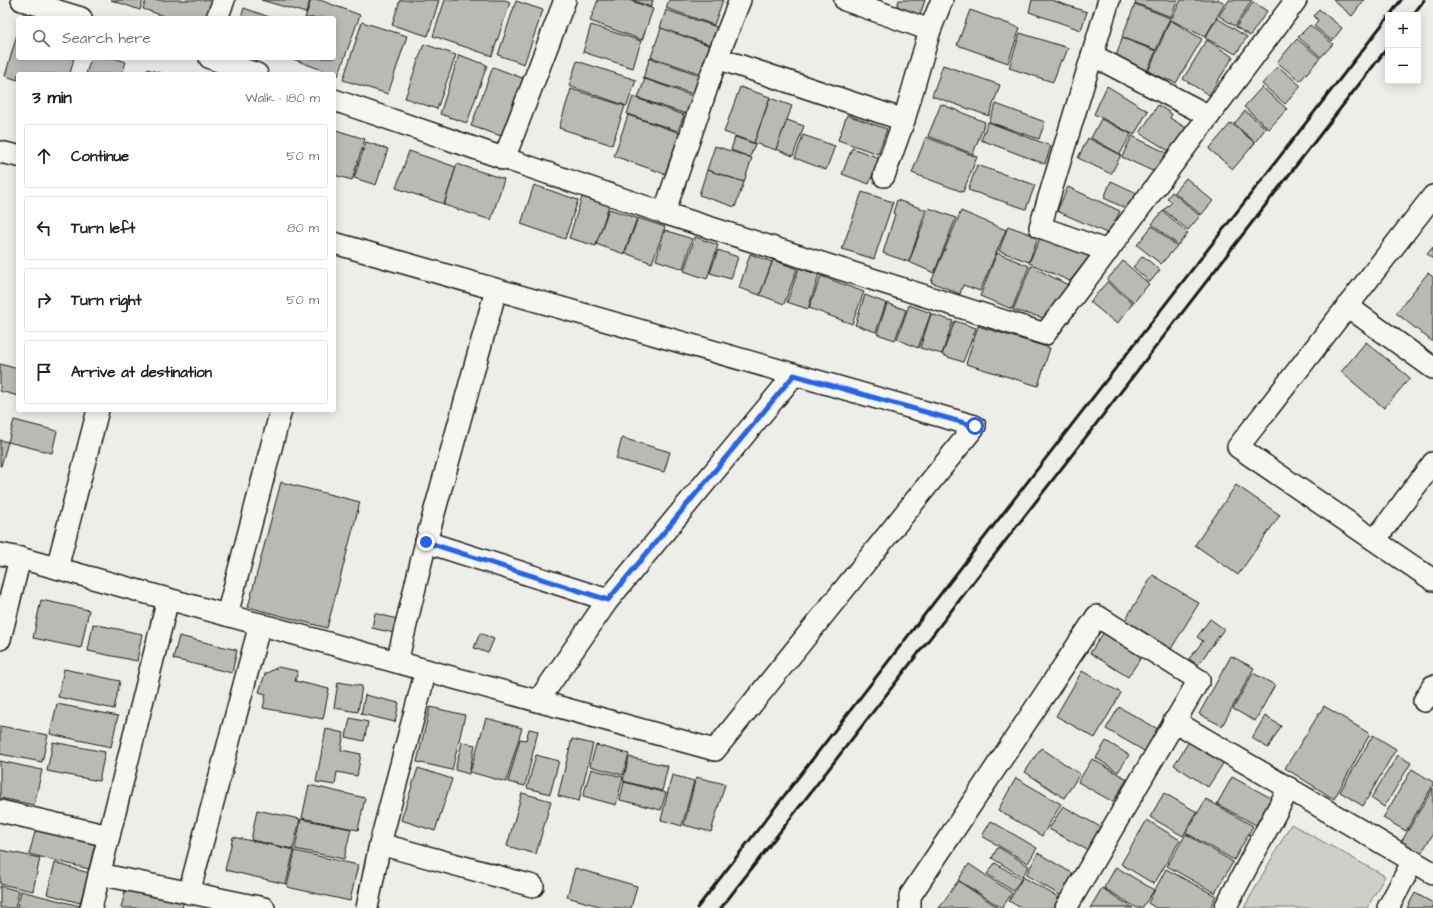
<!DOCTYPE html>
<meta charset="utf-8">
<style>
body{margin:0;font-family:"Architects Daughter",sans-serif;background:#f6f6f6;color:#202124}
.controls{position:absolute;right:12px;top:12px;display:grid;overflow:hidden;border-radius:4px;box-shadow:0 2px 10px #0003}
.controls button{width:36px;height:36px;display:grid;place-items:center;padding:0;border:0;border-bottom:1px solid #e0e0e0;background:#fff;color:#202124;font:20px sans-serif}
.stop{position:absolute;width:12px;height:12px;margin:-9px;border:3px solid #2563eb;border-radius:50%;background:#fff}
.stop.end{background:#2563eb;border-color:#fff;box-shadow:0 1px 4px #0008}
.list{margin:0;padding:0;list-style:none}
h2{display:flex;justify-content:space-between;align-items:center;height:52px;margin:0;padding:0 16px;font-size:17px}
h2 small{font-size:13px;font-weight:400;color:#757577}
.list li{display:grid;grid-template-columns:26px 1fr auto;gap:12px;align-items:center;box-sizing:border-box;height:64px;margin:0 8px 8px;padding:0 8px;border:1px solid #e0e0e0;border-radius:4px}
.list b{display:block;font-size:15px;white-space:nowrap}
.list em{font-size:13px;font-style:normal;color:#757577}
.icon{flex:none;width:22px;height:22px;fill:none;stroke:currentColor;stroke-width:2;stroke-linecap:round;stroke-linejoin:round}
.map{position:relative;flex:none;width:1433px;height:908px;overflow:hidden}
.search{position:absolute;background:#fff;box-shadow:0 2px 10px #0003;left:16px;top:16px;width:320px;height:44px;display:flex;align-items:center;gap:10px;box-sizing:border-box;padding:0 14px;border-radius:4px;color:#757577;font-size:15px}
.panel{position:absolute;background:#fff;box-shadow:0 2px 10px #0003;left:16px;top:72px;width:320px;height:340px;border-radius:4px}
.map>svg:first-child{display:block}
.green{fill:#cececb;stroke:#757574}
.building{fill:#b9b9b6;stroke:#1c1c1c}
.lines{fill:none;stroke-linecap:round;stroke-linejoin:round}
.street-casing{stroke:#1c1c1c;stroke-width:24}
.street{stroke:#f6f6f2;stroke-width:21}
.rail{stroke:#1c1c1c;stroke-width:3}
.route{stroke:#2563eb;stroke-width:5}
</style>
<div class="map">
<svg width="1433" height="908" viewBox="0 0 1433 908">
<rect width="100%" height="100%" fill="#edede9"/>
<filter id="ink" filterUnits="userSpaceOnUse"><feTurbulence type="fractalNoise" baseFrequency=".025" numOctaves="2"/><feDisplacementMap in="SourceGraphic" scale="8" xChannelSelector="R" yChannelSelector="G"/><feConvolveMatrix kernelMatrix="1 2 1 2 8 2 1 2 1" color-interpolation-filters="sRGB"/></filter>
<g filter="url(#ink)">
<polygon class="green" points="1291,824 1385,876 1367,908 1244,908"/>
<g class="building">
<polygon points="111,0 143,0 140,10"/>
<polygon points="146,0 215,0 209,18 170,18 143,9"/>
<polygon points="261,0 310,0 306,13"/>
<polygon points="311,0 320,0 360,15 338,76 290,58 334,58 334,18 305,18"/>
<polygon points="400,0 439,0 428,36 392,25"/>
<polygon points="445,0 505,0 510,2 492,56 433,36"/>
<polygon points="598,0 629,0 653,9 642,40 590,21"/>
<polygon points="632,0 653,0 651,7"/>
<polygon points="669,0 723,0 714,25 666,8"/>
<polygon points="899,0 925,0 920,15 897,6"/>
<polygon points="1032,0 1051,0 1087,12 1081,30 1029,12"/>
<polygon points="1136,0 1178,0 1171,17 1135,3"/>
<polygon points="1181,0 1219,0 1225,3 1205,37 1171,20"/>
<polygon points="1229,0 1252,0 1235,26 1219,16"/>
<polygon points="1333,0 1364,0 1352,16"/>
<polygon points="516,1 543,10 524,64 498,55"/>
<polygon points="1253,2 1267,11 1250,36 1236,27"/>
<polygon points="1135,4 1170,18 1156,50 1122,37"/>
<polygon points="244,8 272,18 241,18"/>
<polygon points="1319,9 1342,28 1332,41 1314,26 1318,20 1314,16"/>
<polygon points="666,10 717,27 711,45 660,28"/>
<polygon points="970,10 1020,28 1008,63 957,45"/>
<polygon points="23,14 36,18 22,18"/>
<polygon points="1217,18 1247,37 1236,54 1205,38"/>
<polygon points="1170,20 1202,39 1176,83 1148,72"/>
<polygon points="362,22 407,36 388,94 343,80"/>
<polygon points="591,25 641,41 633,68 583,52"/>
<polygon points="1310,25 1333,44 1321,57 1298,37"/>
<polygon points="661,28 711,46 702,74 651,57"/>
<polygon points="18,31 18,58 74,58 70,74 18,74 18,80 5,76"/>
<polygon points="1020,33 1068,48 1063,61 1061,60 1053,82 1009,68"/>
<polygon points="1122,38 1156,51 1147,71 1115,60"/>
<polygon points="1297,39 1320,58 1300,81 1277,62"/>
<polygon points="1207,40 1233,57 1209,95 1183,79"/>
<polygon points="424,44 456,55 437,109 405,98"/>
<polygon points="459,55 487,65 467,123 440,114"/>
<polygon points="91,58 114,58 126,62 122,74 86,74"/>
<polygon points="650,58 700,75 693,94 643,78"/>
<polygon points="577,61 636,80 627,106 569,86"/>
<polygon points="943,65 1000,85 989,116 932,96"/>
<polygon points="1278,66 1301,86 1285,104 1262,84"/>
<polygon points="493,67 525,79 504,137 471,126"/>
<polygon points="147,69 164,74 145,74"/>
<polygon points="645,79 693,96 686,114 638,98"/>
<polygon points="1107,86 1148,111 1134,135 1094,114"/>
<polygon points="740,87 770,97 754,143 724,132"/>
<polygon points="1262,87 1287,109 1269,129 1244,107"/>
<polygon points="571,89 625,106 612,145 559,128"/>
<polygon points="633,97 684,115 678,131 627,114"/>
<polygon points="770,98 792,106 776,150 754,143"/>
<polygon points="941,104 985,122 973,154 928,136"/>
<polygon points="996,104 1045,122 1039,139 989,122"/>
<polygon points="1158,105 1172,114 1170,118 1188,129 1172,153 1140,133"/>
<polygon points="1245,111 1266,128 1255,142 1234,124"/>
<polygon points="628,115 680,133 665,174 614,156"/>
<polygon points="847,115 887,129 878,154 838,140"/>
<polygon points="1101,119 1131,134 1120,154 1091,138"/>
<polygon points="787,120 804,126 793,156 776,149"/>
<polygon points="988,122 1051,146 1045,164 981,140"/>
<polygon points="1231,123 1255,143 1233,169 1209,149"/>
<polygon points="336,130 365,139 352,180 334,175 334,136"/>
<polygon points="803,135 835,146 826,170 795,158"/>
<polygon points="1132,136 1169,154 1159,174 1122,157"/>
<polygon points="735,137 755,144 750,157 731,150"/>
<polygon points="926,137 977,157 963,192 912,173"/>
<polygon points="1088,138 1121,155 1111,174 1078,158"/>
<polygon points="366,142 388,149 376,185 354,178"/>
<polygon points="715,146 752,158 744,182 707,170"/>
<polygon points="852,148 879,158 869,184 842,174"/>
<polygon points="409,151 456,167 444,204 396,188"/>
<polygon points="457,164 504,179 491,220 444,205"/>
<polygon points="977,165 1035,185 1026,209 968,190"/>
<polygon points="707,170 744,182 735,207 699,195"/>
<polygon points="1186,178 1213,201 1201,215 1174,192"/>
<polygon points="1111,181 1137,193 1129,210 1104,198"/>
<polygon points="534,185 578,200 565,239 521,224"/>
<polygon points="1068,187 1120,211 1109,234 1057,211"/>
<polygon points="862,192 893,202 874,259 842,249"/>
<polygon points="1172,192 1200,216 1188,230 1164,210 1172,202 1167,198"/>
<polygon points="582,197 609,205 596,246 569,238"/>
<polygon points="897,200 926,210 909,262 883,253 895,214 893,213"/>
<polygon points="929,208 956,218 934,273 909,262"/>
<polygon points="609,209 637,218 624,254 596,244"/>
<polygon points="961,211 1006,230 980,291 963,285 960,294 931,282"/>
<polygon points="1163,211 1188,233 1178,245 1152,224"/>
<polygon points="638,218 665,227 652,263 625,253"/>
<polygon points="1008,226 1038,237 1029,262 999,251"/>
<polygon points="1152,226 1177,246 1161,264 1137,245"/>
<polygon points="665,230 692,239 683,269 656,260"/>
<polygon points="1042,234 1091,254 1070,281 1029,263"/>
<polygon points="695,237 718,245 707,279 684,271"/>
<polygon points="1433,247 1433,259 1427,254"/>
<polygon points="718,250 738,257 731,279 710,273"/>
<polygon points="997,253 1029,266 1012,309 980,296"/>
<polygon points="750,254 772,262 760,295 739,288"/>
<polygon points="1143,256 1160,270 1150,282 1133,267"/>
<polygon points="773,260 797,269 784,304 760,295"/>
<polygon points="1123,261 1149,284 1134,302 1107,280"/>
<polygon points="1031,266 1068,285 1044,318 1013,310"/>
<polygon points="799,268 819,275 808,309 787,302"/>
<polygon points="1428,273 1433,277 1433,342 1396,313"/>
<polygon points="821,276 864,292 852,324 809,308"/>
<polygon points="1107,282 1133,303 1117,324 1090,302"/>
<polygon points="865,295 886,303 876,332 855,325"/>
<polygon points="887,303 906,310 895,340 877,334"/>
<polygon points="909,305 931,313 918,348 897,339"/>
<polygon points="931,314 953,321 942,354 920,348"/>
<polygon points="955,321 976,328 963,362 942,355"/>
<polygon points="978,326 1050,348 1038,386 966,364"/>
<polygon points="1366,342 1410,378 1384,408 1341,372"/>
<polygon points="0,364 18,369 18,396 0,391"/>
<polygon points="14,420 57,431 52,453 8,442"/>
<polygon points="622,438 670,452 664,472 616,459"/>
<polygon points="0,440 8,442 1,466 0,466"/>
<polygon points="281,482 360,502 327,628 248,607"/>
<polygon points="1236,485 1280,515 1238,575 1195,545"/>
<polygon points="1153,575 1199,603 1171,649 1125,620"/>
<polygon points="41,600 89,610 81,648 33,638"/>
<polygon points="375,613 397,619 394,633 372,628"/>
<polygon points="1210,619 1224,629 1198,665 1189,659 1203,641 1197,637"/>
<polygon points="93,624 142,634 137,661 88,651"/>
<polygon points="1104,632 1142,656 1128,677 1090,653"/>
<polygon points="480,633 494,639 488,653 474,648"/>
<polygon points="179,636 237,650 232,673 173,659"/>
<polygon points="1231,656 1254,668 1222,726 1199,714"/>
<polygon points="278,667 298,671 295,681 329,689 323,719 263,708 266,694 259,692 265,674"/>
<polygon points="64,669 120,681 114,709 58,697"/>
<polygon points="1082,671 1121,693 1095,738 1056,716"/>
<polygon points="1253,673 1275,685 1255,721 1233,709"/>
<polygon points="338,682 362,686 358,712 334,708"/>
<polygon points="365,695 399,703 395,722 361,714"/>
<polygon points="57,704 118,716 111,747 50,734"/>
<polygon points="1324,706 1370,734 1334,799 1285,768"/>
<polygon points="430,707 465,715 452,770 417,762"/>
<polygon points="1119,707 1158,729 1146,752 1106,729"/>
<polygon points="1265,716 1281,726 1268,748 1252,738"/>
<polygon points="350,718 368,722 364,741 346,737"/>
<polygon points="486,718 522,728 506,782 470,772"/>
<polygon points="0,726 48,735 42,762 0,754"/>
<polygon points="326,729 344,733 341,750 361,754 357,776 337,772 335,785 316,782"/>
<polygon points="529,729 538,731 525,786 508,782 520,739 526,740"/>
<polygon points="1373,735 1396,749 1363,806 1340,792"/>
<polygon points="572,739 593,744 579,801 558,796"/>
<polygon points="1190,740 1224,762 1208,787 1174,765"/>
<polygon points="1106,741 1129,755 1118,772 1096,758"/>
<polygon points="53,742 105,752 99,781 47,771"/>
<polygon points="462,742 475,745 469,774 455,770"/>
<polygon points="596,745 629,754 623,775 590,766"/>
<polygon points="1041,748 1080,774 1064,798 1025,772"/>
<polygon points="536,755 559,761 550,794 527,788"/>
<polygon points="1398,755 1411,763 1384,807 1371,798"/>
<polygon points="629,757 668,766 662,791 623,781"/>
<polygon points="1092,759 1127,779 1113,802 1078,782"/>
<polygon points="0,761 42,770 34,805 0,798"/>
<polygon points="418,768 452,779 435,831 401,820"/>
<polygon points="591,769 623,777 616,805 583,796"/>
<polygon points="1412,769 1433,782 1433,785 1406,831 1383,818"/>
<polygon points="672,775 694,781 682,826 661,820"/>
<polygon points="696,777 725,784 711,832 684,825"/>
<polygon points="1232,777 1271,798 1256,825 1217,804"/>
<polygon points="1016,778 1061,804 1042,836 998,810"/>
<polygon points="624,782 666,793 661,810 620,800"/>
<polygon points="309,785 365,798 358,830 302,818"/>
<polygon points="1433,788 1433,834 1420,855 1400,844"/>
<polygon points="522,793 551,801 536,854 507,846"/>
<polygon points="1164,793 1197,812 1183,836 1150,817"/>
<polygon points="1206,799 1253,826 1234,860 1186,833"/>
<polygon points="1063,806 1104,829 1091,852 1049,829"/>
<polygon points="257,810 300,819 293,849 251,840"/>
<polygon points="301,819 351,829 344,859 295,849"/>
<polygon points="1147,820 1180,840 1154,884 1121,864"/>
<polygon points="991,821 1037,848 1028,863 982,836"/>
<polygon points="37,825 96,840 89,869 29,854"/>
<polygon points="1186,834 1233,862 1215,893 1167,866"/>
<polygon points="233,837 294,850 286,884 225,870"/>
<polygon points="998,847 1029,866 1022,877 992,858"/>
<polygon points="0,850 40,858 33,891 0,884"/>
<polygon points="295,851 358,865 350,901 287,887"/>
<polygon points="1038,853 1075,875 1063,897 1026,875"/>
<polygon points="55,863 89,873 80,903 47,894"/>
<polygon points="995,863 1021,879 1013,891 987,874"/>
<polygon points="969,864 1012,893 1002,908 958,880"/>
<polygon points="1116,867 1154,890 1142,908 1137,908 1104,888"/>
<polygon points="575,868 637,886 631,908 606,908 567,897"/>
<polygon points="1166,869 1216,896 1210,908 1156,908 1148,903"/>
<polygon points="1023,877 1063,900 1058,908 1021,908 1009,901"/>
<polygon points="958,881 999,908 939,908"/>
<polygon points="0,886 19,891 15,908 0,908"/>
<polygon points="126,887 184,900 182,908 121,908"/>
<polygon points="1102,888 1133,908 1090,908"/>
<polygon points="21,891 80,906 79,908 17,908"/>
<polygon points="1415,893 1433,903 1433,908 1407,908"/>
</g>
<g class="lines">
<g class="street-casing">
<g id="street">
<polyline points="22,0 81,18"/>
<polyline points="845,0 930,30"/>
<polyline points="217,18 224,0"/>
<polyline points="1092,55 1209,116"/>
<polyline points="210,58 257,74"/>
<polyline points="717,58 904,120 930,30 942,0"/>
<polyline points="334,100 664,213 1045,334 1296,0"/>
<polyline points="0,152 18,156"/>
<polyline points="504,159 565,0"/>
<polyline points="884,176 904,120"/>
<polyline points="1433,196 1238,447 1433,580"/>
<polyline points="664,213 717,58 740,0"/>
<polyline points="1108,251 1040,227 1109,0"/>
<polyline points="1347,306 1433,368"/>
<polyline points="1375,540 1433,463"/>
<polyline points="426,542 608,600"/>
<polyline points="0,554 20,558 715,750 975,426 334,243"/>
<polyline points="57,568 98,410"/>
<polyline points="227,615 281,410"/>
<polyline points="0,639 20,558"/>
<polyline points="397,662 426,542 496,290"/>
<polyline points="538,701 608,600 794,375"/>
<polyline points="1424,701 1433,686"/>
<polyline points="1174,721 1433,873"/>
<polyline points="0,811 109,836"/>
<polyline points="380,844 533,886"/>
<polyline points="99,874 264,908"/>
<polyline points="189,893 260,624"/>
<polyline points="91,908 168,599"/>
<polyline points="367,908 380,844 426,670"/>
<polyline points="910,908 910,896 1097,616 1199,680 1066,908"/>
<polyline points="1225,908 1289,788"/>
<polyline points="1388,908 1413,861"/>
</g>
</g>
<use href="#street" class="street"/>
<g class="rail">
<polyline points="1390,15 1401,0"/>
<polyline points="1413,15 1424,0"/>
<polyline points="697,908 1388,17"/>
<polyline points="721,908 1388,47"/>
</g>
</g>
</g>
<g class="lines" filter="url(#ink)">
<polyline class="route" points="426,542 608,600 794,375 975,426"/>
</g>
</svg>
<div class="controls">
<button>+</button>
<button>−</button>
</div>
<div class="stop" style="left:975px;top:426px"></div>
<div class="stop end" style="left:426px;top:542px"></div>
<div class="search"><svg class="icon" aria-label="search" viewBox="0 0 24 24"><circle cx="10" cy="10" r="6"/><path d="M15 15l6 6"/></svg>Search here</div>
<section class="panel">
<h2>3 min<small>Walk · 180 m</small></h2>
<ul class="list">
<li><svg class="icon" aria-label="ahead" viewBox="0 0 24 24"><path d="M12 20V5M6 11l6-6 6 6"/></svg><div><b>Continue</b></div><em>50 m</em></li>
<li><svg class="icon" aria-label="left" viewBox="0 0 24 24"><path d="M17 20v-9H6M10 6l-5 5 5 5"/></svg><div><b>Turn left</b></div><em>80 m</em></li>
<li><svg class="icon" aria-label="right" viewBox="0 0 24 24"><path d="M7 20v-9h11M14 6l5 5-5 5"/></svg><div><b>Turn right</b></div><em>50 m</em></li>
<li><svg class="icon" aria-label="arrive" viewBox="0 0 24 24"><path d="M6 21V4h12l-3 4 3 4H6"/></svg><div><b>Arrive at destination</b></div></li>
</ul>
</section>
</div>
